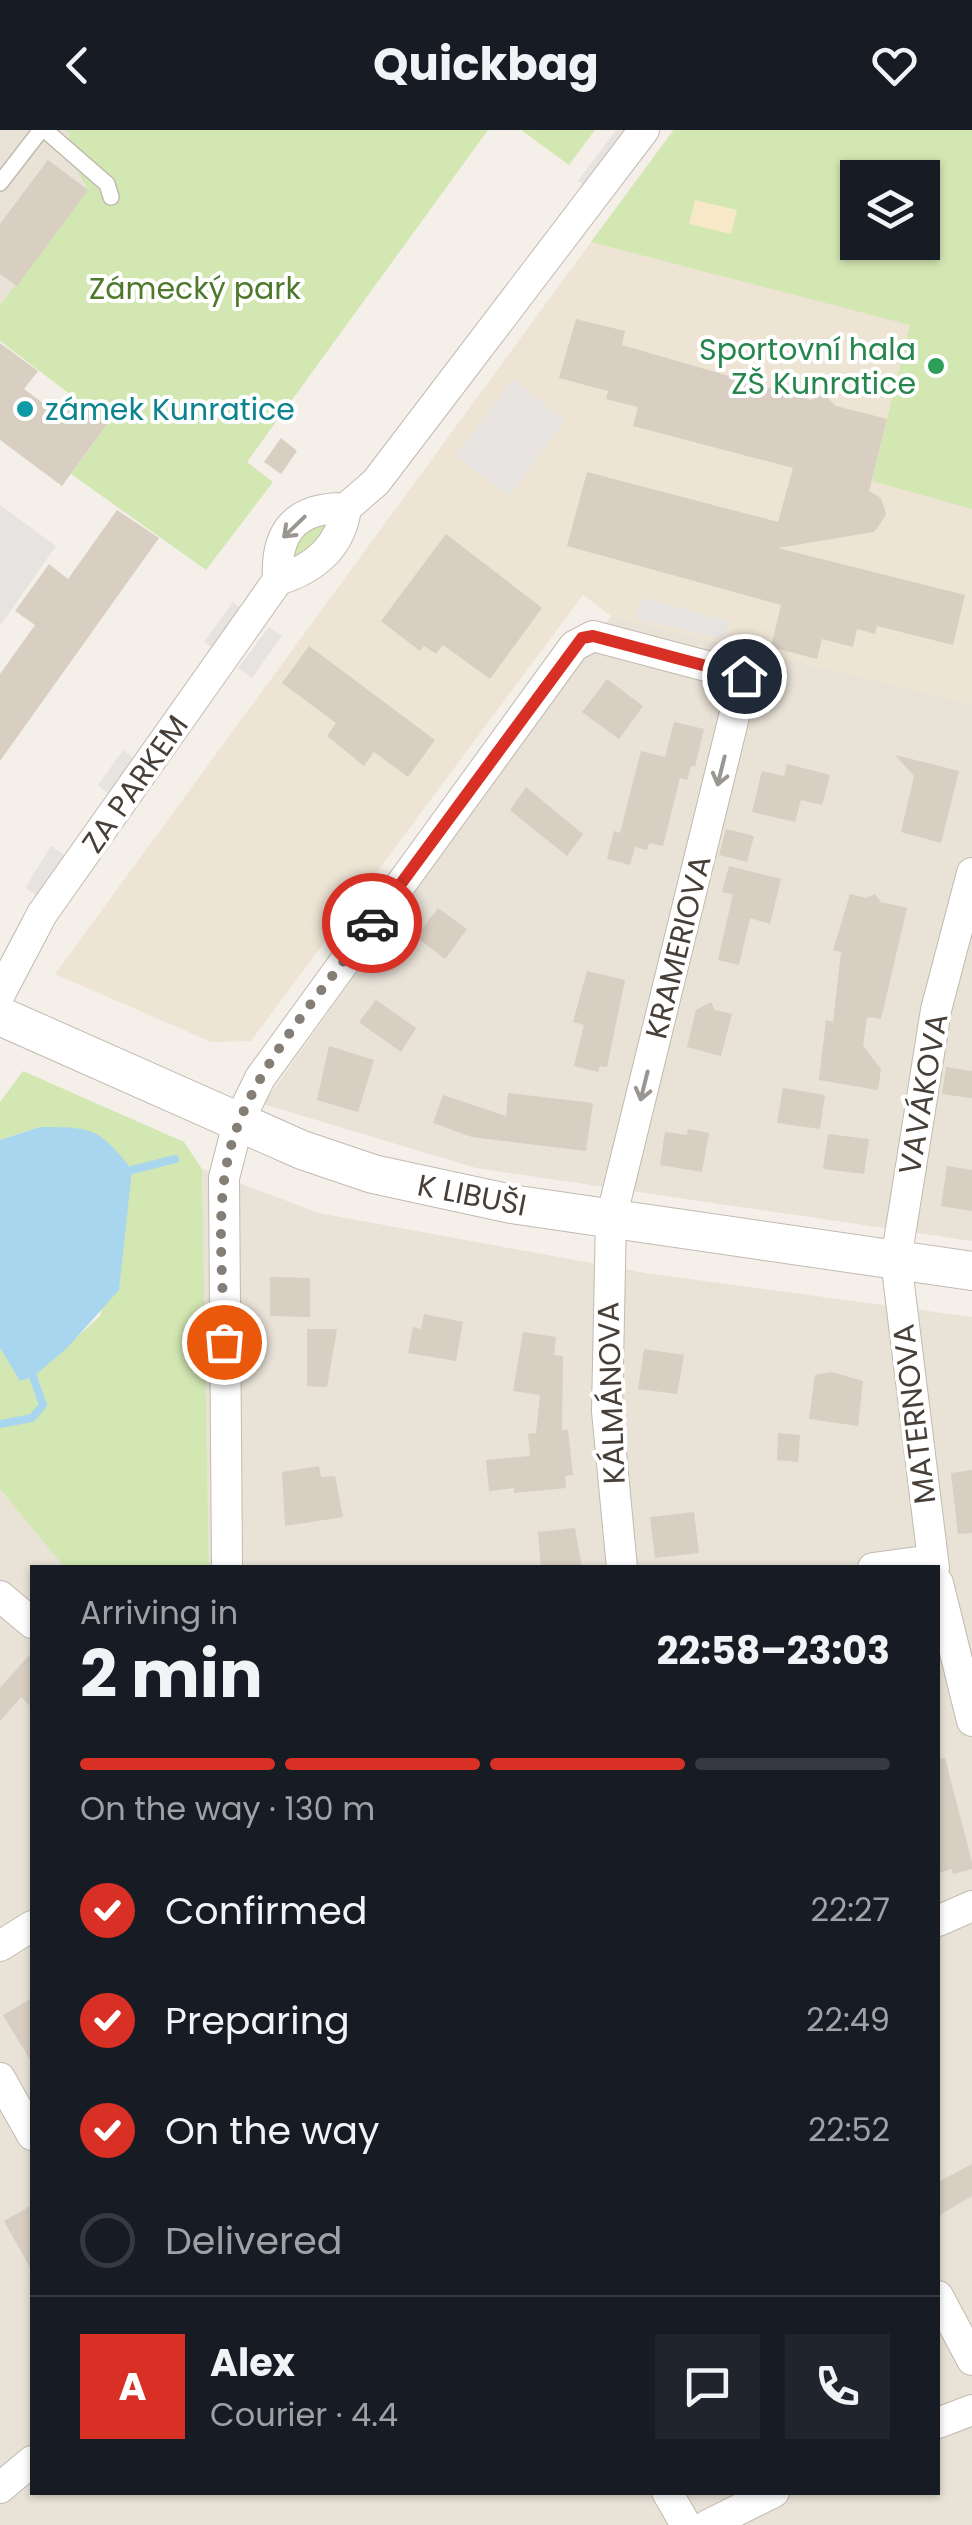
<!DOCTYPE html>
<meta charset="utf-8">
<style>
:root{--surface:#171b24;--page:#20242c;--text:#f1f3f6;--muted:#9ea1a6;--line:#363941;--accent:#d93025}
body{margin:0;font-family:Poppins,sans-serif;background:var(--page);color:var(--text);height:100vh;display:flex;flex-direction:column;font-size:38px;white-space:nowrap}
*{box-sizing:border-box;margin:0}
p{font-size:32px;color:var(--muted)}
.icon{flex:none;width:55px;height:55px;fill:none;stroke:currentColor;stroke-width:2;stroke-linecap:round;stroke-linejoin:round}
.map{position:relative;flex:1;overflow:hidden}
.sheet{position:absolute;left:30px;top:1435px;width:910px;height:930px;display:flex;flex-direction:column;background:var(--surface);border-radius:0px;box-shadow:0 2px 8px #0004}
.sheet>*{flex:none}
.controls{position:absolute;left:840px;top:30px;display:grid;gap:20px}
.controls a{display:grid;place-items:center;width:100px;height:100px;border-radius:0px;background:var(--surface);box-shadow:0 2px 8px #0004;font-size:50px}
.pin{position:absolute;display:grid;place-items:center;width:85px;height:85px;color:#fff;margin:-42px;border:5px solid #fff;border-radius:50%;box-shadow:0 2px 10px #0007}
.courier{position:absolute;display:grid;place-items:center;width:100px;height:100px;margin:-50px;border:8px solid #d93025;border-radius:50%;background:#fff;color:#222;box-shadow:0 2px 12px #0007}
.head em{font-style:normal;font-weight:700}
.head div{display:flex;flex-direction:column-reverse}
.head{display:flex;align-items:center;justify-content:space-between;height:170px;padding:0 50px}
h1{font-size:65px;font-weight:700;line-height:75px}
.bar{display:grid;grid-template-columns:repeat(4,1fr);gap:15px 10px;align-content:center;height:120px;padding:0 50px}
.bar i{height:12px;border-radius:8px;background:var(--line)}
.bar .selected{background:var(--accent)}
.bar p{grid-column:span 4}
.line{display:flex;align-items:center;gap:25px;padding:0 50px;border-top:2px solid var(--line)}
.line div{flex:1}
.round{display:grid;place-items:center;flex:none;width:105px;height:105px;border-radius:0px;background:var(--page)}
ol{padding:0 50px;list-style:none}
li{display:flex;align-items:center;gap:30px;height:110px}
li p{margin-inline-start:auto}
li .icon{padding:10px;border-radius:50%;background:var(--accent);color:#fff;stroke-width:4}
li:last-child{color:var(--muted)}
li i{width:55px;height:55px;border:5px solid var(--line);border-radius:50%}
header{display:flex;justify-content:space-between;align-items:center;height:130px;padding:0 50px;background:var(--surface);font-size:45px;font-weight:700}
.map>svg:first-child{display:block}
.residential{fill:#e8e2d7}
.education{fill:#ede4d4;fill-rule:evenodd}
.green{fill:#d3e7b3;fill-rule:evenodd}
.sand{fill:#f7e9c7}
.parking{fill:#e6e3e1}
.water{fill:#a8d6ef}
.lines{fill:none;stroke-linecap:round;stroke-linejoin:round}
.stream{stroke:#a8d6ef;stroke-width:8}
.building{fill:#d8cec2}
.service-casing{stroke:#c2baaf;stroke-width:18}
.minor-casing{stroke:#c2baaf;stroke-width:32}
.tertiary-casing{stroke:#c2baaf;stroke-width:40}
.service{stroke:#fff;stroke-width:15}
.minor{stroke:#fff;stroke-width:30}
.tertiary{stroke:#fff;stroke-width:38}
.oneway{stroke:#9a9692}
.done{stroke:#847e76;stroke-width:10;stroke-dasharray:0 18}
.route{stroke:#d93025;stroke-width:12}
.leisure-dot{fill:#2e9e5b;stroke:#fff;stroke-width:4}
.culture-dot{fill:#0f9aa8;stroke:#fff;stroke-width:4}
.labels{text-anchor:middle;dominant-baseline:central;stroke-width:8;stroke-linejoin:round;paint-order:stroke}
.park-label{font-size:30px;fill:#4e782c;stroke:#fff}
.leisure-label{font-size:30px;fill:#27864d;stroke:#fff;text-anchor:end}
.culture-label{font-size:30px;fill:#0d838f;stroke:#fff;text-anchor:start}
.street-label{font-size:30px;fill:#484038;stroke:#fff}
</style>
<header><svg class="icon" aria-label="back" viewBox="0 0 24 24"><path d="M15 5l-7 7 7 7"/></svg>Quickbag<svg class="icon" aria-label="heart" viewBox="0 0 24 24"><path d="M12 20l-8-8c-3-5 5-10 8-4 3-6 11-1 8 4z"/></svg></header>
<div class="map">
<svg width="972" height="2395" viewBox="0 0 972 2395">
<rect width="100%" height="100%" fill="#f4f0e9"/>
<path class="residential" d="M0,0H65L70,4L63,16L88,60L0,175Z
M611,486L972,574V1111L476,1038L263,974Z
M202,1039L319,1083L645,1143L972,1187V2395H0V1359L64,1437L32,1438V2362H938V1438L209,1437Z"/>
<path class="education" d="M673,0H972V574L611,486L583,465L251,911L211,912L55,844ZM858,48H922V112H858Z"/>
<path class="green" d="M65,0H488L247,332L273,352L206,440L71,344L108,293L0,211V175L88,60L63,16L70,4Z
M521,0H595L569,35Z
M674,0H972V379L872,351L910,195L591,112ZM858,48H922V112H858Z
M317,390L329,394L327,412L296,427L291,423L293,408Z
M23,941L184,1012L202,1039L209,1437H64L0,1359V1218L21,1251L33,1247L100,1186L132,1040L40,997L0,1010V972Z"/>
<path class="sand" d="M695,70L737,80L731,104L689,94Z"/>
<path class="parking" d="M616,0H626L585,56L578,51Z
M513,250L565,290L509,366L456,326Z
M0,375L56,416L0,496Z
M641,468L729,491L724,509L636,489Z
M233,472L244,481L216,520L204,512Z
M269,497L282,506L252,548L238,538Z
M123,620L137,631L111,666L98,655Z
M51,716L65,725L40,767L25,758Z"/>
<path class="water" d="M40,997C93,997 99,998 132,1040L119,1160L67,1218L33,1247L20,1251L0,1218V1010Z"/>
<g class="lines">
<path class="stream" d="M132,1040L175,1029
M0,1294L32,1288L43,1275L33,1247"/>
</g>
<path class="building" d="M48,30L88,60L17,156L0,144V94Z
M576,189L625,201L622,215L811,270L824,264L836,276L887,289L869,361L881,368L884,377L886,384L880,394L874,402L778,418L965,465L953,515L877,496L875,504L857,499L853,517L822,509L817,529L771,517L781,475L567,416L587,342L778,392L793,338L633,296L638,277L606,269L608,261L559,248Z
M0,213L38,241L24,259L63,288L76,270L108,293L62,356L0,310Z
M281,308L297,321L281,344L264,332Z
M117,380L159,408L0,631V544L35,495L15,481L49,434L68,449Z
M446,404L542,478L490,549L443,515L436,524L424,516L420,521L381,491Z
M309,516L435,610L408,647L374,622L364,636L327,606L336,593L282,553Z
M607,549L643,576L619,609L582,582Z
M674,592L704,599L695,637L691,636L687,650L680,648L663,716L649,713L647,720L635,717L630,735L607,729L614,701L620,703L641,621L665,627Z
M895,625L959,641L941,713L901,702L914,646Z
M787,634L830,645L822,675L801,670L795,692L752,682L762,641L784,646Z
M526,657L583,704L567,726L510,680Z
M726,699L754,706L747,732L719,725Z
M729,736L781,749L770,794L750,788L739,835L718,830L733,764L722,762Z
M850,764L866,768L875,764L881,772L907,778L881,889L867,887L863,916L881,939L878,960L819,950L826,890L833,892L841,822L833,820Z
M438,778L467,799L445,829L416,807Z
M587,841L625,850L607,937L600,936L598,942L574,936L584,895L573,892Z
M376,870L416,898L401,922L359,892Z
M711,872L715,880L732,884L721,926L687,917L696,880Z
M329,916L374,930L358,982L317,970Z
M946,937L972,941V968L942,964Z
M783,958L825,965L820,999L777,993Z
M508,963L593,973L586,1021L472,1007L433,993L443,965L506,986Z
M688,999L709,1003L702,1042L660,1035L665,1002L687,1005Z
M828,1004L869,1009L864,1044L823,1039Z
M947,1036L972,1040V1081L941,1076Z
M270,1147L310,1148V1187L270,1186Z
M424,1184L463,1192L456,1231L408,1223L413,1197L421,1199Z
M307,1199H337L327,1257L307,1256Z
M523,1202L556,1207L554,1225L563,1226L562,1300H568L573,1345L565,1346L566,1358L514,1363V1358L489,1361L486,1330L530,1326L528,1304L536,1303L540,1265L513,1261Z
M644,1219L684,1225L677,1264L638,1259Z
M832,1242L863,1251L858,1296L809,1289L815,1245Z
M778,1303L800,1305L798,1332L777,1330Z
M319,1336L321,1347L335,1346L343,1387L285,1396L282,1342Z
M972,1340V1403L958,1404L951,1343Z
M694,1382L699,1423L655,1428L650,1387Z
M575,1398L582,1438H541L538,1402Z
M32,1522V1578L21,1567L0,1591V1558Z
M945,1628L972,1732V1739L953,1744L952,1739L938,1743V1629Z
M32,1868V1933L3,1885Z
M972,2034V2066L938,2086V2052Z
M32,2075V2141L4,2091Z"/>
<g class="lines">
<g class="service-casing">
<path id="service" d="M45,0L107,54L111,67
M0,53L41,0"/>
</g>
<g class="minor-casing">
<path id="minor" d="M278,450C275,401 296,377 346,378L376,352L644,0
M0,864L42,784L278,450C314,439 341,417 346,378
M227,1438L224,1048L238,993L260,948L574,516L593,506L744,546L611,1089L607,1281L622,1438
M873,1438L932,1430
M934,1438L896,1130L936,880L972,743
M938,1453L972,1591
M0,1466L32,1493
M938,1791L972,1776
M0,1816L32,1796
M0,1948L32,2005
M938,2166L972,2230
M938,2293L972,2280
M0,2358L32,2331
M667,2362L686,2395
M708,2395L774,2362"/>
</g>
<g class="tertiary-casing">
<path id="tertiary" d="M0,886L302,1020L373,1044L511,1074L972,1141"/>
</g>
<use href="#service" class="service"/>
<use href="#minor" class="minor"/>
<use href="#tertiary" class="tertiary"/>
</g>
<defs><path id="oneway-shaft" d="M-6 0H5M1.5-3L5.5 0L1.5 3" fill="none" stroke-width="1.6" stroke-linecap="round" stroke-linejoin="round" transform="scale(2.5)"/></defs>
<g class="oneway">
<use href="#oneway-shaft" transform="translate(294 397) rotate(136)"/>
<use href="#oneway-shaft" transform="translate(721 641) rotate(104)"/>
<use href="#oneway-shaft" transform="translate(644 956) rotate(104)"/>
</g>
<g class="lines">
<path class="done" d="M224,1212C224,1153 215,1086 228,1028C246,944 323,862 372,793"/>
<path class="route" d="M372,793L582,508L593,506L744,546"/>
</g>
<circle class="leisure-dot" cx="936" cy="236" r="10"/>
<circle class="culture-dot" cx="25" cy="279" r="10"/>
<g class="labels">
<g class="park-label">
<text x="195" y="158">Zámecký park</text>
</g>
<g class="leisure-label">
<text x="916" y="219">Sportovní hala<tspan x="916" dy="34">ZŠ Kunratice</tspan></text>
</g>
<g class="culture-label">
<text x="45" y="279">zámek Kunratice</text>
</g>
<g class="street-label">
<text transform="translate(135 654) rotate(-55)">ZA PARKEM</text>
<text transform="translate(678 817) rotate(-76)">KRAMERIOVA</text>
<text transform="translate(923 964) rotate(-80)">VAVÁKOVA</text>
<text transform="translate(472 1065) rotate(11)">K LIBUŠI</text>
<text transform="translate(611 1263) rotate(-92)">KÁLMÁNOVA</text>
<text transform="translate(914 1284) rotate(-97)">MATERNOVA</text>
</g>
</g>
</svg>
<div class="controls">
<a><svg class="icon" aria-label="layers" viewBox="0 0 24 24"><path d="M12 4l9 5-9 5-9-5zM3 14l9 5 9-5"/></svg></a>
</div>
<div class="pin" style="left:224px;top:1212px;background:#ea580c"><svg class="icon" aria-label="bag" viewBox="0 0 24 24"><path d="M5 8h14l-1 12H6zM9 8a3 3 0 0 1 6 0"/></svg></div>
<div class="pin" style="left:744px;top:546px;background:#1f2937"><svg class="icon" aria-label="home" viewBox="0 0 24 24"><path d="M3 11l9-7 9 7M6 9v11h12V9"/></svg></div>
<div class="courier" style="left:372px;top:793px"><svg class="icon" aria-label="car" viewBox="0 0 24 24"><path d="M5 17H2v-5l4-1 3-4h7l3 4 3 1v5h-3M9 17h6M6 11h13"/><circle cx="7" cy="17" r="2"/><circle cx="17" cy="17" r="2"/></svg></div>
<section class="sheet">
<div class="head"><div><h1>2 min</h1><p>Arriving in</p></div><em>22:58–23:03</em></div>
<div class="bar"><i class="selected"></i><i class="selected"></i><i class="selected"></i><i></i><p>On the way · 130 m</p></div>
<ol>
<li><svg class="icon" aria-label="check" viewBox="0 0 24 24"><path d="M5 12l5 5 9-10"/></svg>Confirmed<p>22:27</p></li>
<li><svg class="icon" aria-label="check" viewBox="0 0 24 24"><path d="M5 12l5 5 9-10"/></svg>Preparing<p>22:49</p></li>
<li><svg class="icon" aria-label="check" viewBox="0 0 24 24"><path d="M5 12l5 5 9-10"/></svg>On the way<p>22:52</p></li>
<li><i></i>Delivered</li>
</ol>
<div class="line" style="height:180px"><b class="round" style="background:var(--accent);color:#fff">A</b><div><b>Alex</b><p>Courier · 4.4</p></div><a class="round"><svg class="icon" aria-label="chat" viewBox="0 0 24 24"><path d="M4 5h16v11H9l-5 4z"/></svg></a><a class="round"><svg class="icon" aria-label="phone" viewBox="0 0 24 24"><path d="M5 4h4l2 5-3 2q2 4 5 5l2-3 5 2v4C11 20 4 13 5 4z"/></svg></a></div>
</section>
</div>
